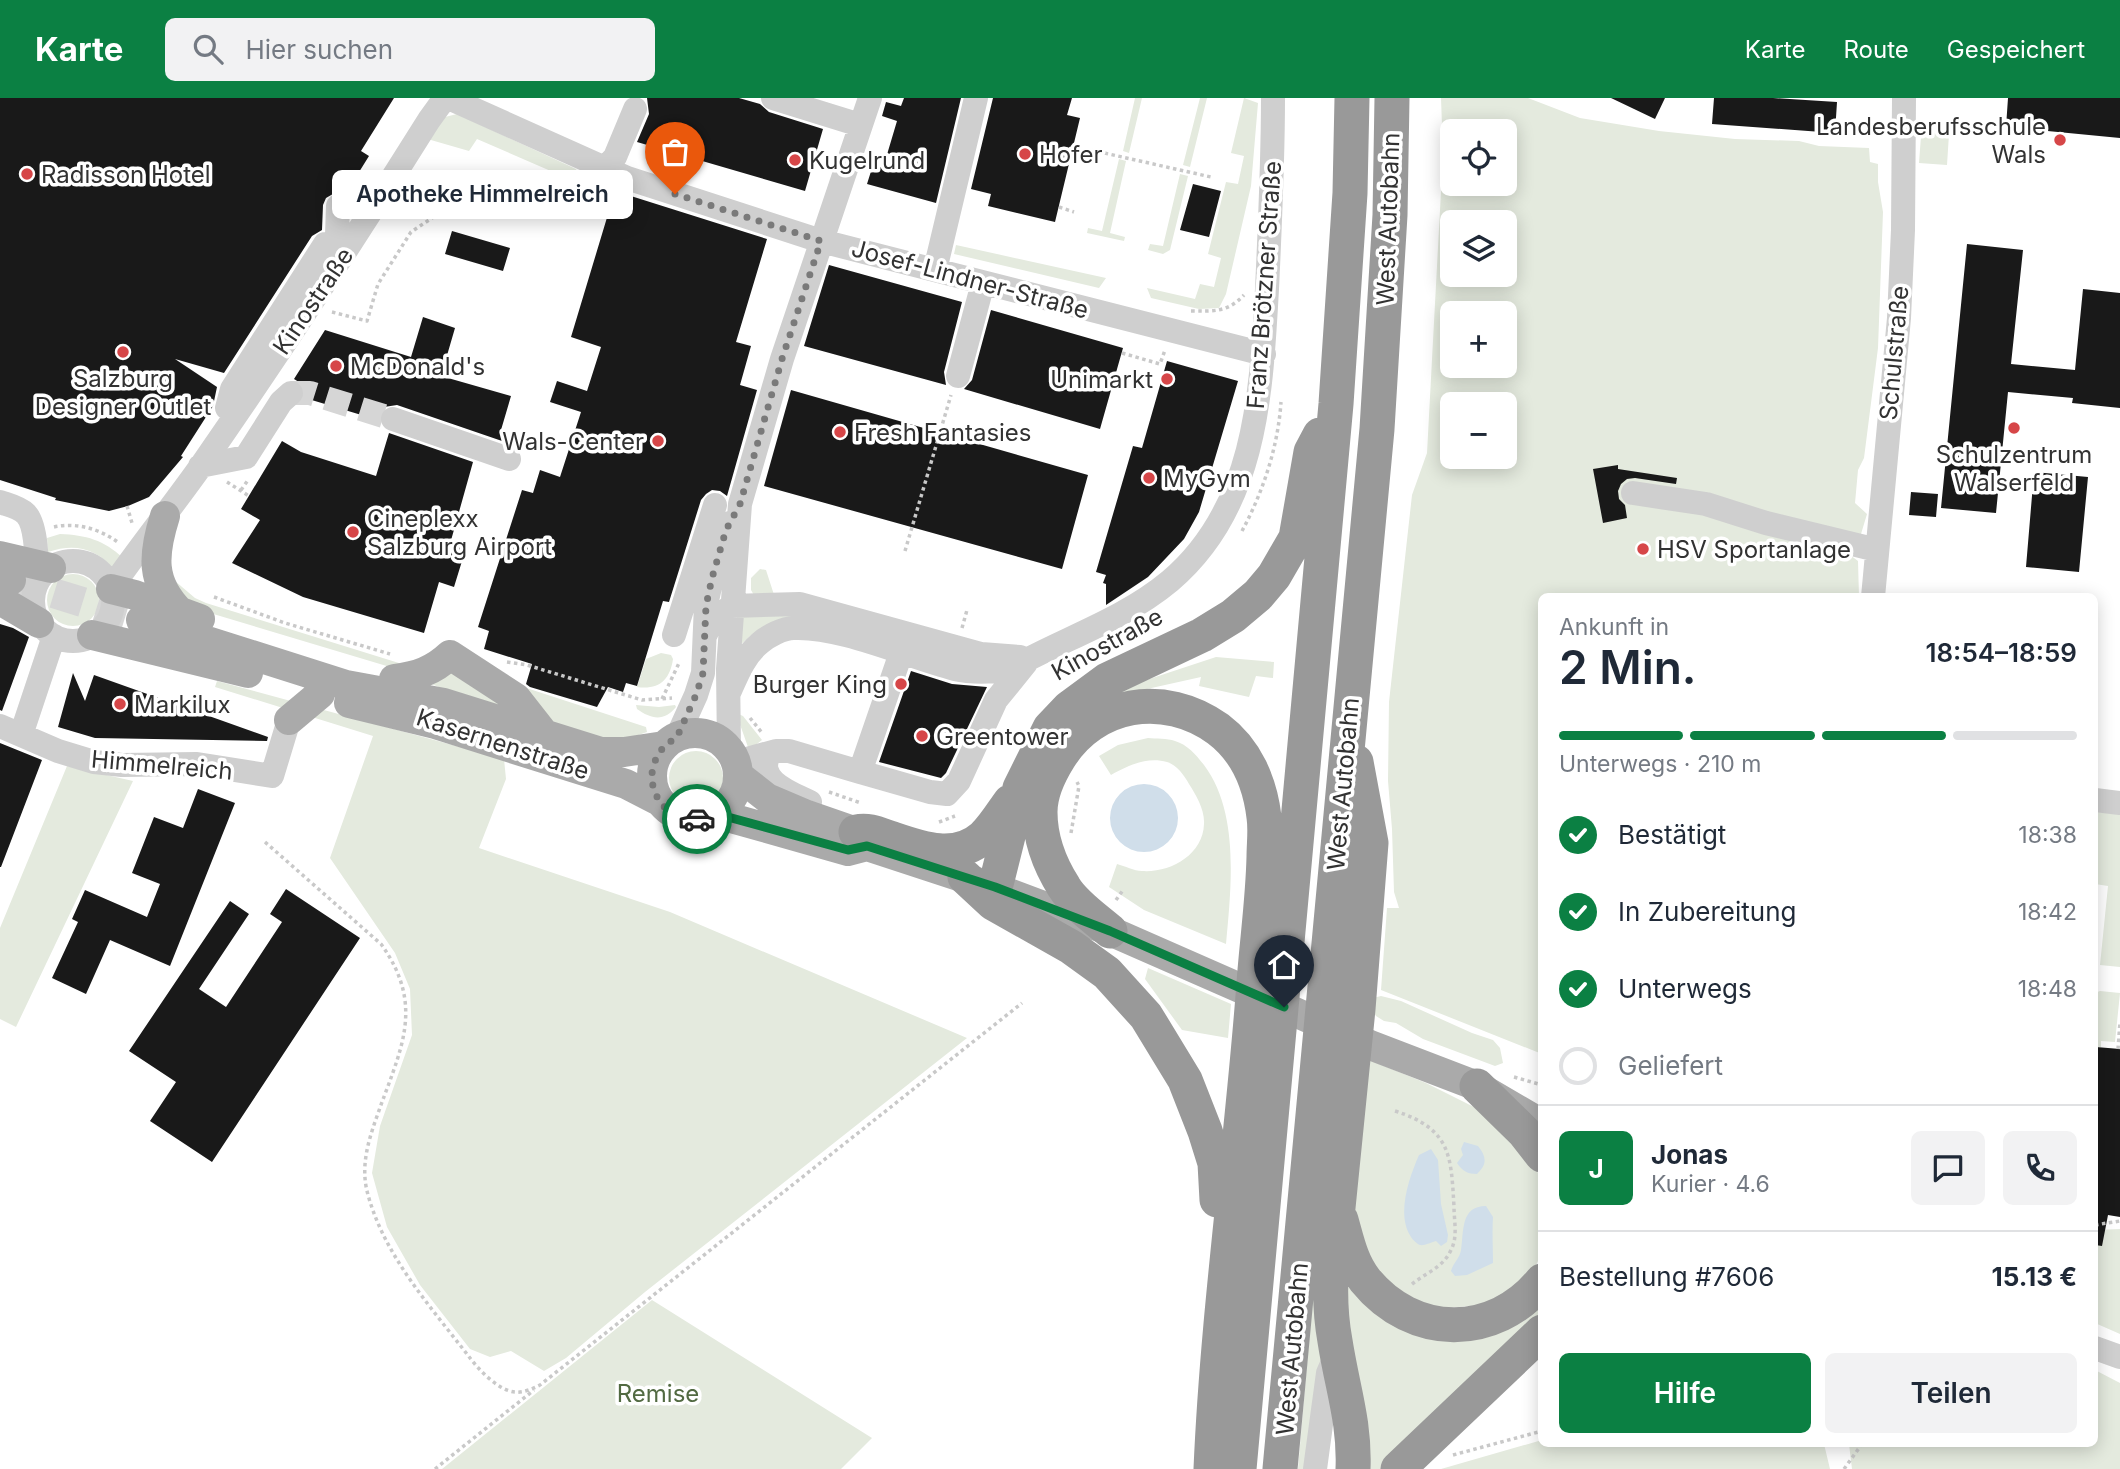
<!DOCTYPE html>
<html lang="de">
<meta charset="utf-8">
<style>
:root{--surface:#fff;--page:#f2f2f3;--text:#1f2937;--muted:#747a83;--line:#e0e1e3;--accent:#0b8043}
body{margin:0;font-family:Inter,sans-serif;background:var(--page);color:var(--text);height:100vh;display:flex;flex-direction:column;font-size:26px;white-space:nowrap}
*{box-sizing:border-box;margin:0}
p{font-size:23px;color:var(--muted)}
.icon{flex:none;width:38px;height:38px;fill:none;stroke:currentColor;stroke-width:2;stroke-linecap:round;stroke-linejoin:round}
.map{position:relative;flex:1;overflow:hidden}
.side{position:absolute;left:1538px;top:495px;width:560px;height:854px;display:flex;flex-direction:column;background:var(--surface);border-radius:10px;box-shadow:0 4px 18px #0003}
.side>*{flex:none}
.tools{position:absolute;left:1440px;top:21px;display:grid;gap:14px}
.tools a{display:grid;place-items:center;width:77px;height:77px;border-radius:10px;background:var(--surface);box-shadow:0 4px 18px #0003;font-size:35px}
.pin{position:absolute;display:grid;place-items:center;width:60px;height:60px;color:#fff;margin:-72px -30px;border-radius:50% 50% 50% 0;rotate:-45deg;box-shadow:0 0 7px #0007}
.pin .icon{rotate:45deg}
.courier{position:absolute;display:grid;place-items:center;width:70px;height:70px;margin:-35px;border:5px solid #0b8043;border-radius:50%;background:#fff;color:#222;box-shadow:0 2px 9px #0007}
.bubble{position:absolute;height:49px;border-radius:10px;background:var(--surface);box-shadow:0 4px 18px #0003;font-size:23px;font-weight:600;line-height:49px;text-align:center}
.headline em{font-style:normal;font-weight:600}
.headline div{display:flex;flex-direction:column-reverse}
.headline{display:flex;align-items:center;justify-content:space-between;height:119px;padding:0 21px}
h1{font-size:46px;font-weight:600;line-height:52px}
.bar{display:grid;grid-template-columns:repeat(4,1fr);gap:10px 7px;align-content:center;height:84px;padding:0 21px}
.bar i{height:9px;border-radius:5px;background:var(--line)}
.bar .current{background:var(--accent)}
.bar p{grid-column:span 4}
.line{display:flex;align-items:center;gap:18px;padding:0 21px;border-top:2px solid var(--line)}
.line div{flex:1}
.round{display:grid;place-items:center;flex:none;width:74px;height:74px;border-radius:10px;background:var(--page)}
ol{padding:0 21px;list-style:none}
li{display:flex;align-items:center;gap:21px;height:77px}
li p{margin-inline-start:auto}
li .icon{padding:7px;border-radius:50%;background:var(--accent);color:#fff;stroke-width:4}
li:last-child{color:var(--muted)}
li i{width:38px;height:38px;border:4px solid var(--line);border-radius:50%}
.cta{display:flex;gap:14px;margin-top:auto;padding:14px 21px}
.cta a{flex:1;height:80px;border-radius:10px;background:var(--accent);color:#fff;font-size:28px;font-weight:600;line-height:80px;text-align:center}
.cta a+a{background:var(--page);color:var(--text)}
header{display:flex;align-items:center;gap:42px;box-sizing:border-box;height:98px;padding:0 35px;background:var(--accent);color:#fff}
header strong{font-size:33px}
nav{display:flex;gap:38px;margin-inline-start:auto;font-size:24px}
.search{width:490px;height:63px;background:var(--page);display:flex;align-items:center;gap:18px;box-sizing:border-box;padding:0 24px;border-radius:10px;color:var(--muted);font-size:26px}
.map>svg:first-child{display:block}
.green{fill:#e4eade;fill-rule:evenodd}
.water{fill:#d0deea}
.building{fill:#191919}
.lines{fill:none;stroke-linecap:round;stroke-linejoin:round}
.minor-tunnel{stroke:#d6d6d6;stroke-width:24;stroke-dasharray:24 12;stroke-linecap:butt}
.major-tunnel{stroke:#d6d6d6;stroke-width:30;stroke-dasharray:30 15;stroke-linecap:butt}
.path{stroke:#c9c9c9;stroke-width:3.5;stroke-dasharray:3.5 3.5;stroke-linecap:butt}
.minor{stroke:#cfcfcf;stroke-width:24}
.major{stroke:#aaa;stroke-width:30}
.highway{stroke:#999;stroke-width:35}
.done{stroke:#7a7a7a;stroke-width:7;stroke-dasharray:0 12.6}
.route{stroke:#0b8043;stroke-width:9}
.poi-dot{fill:#d64648;stroke:#fff;stroke-width:2.5}
.labels{text-anchor:middle;dominant-baseline:central;stroke-width:7;stroke-linejoin:round;paint-order:stroke}
.poi-label{font-size:24px;fill:#323232;stroke:#fff;text-anchor:start}
.street-label{font-size:24px;fill:#323232;stroke:#fff}
.park-label{font-size:24px;fill:#526a42;stroke:#fff}
</style>
<header>
<strong>Karte</strong>
<div class="search"><svg class="icon" aria-label="search" viewBox="0 0 24 24"><circle cx="10" cy="10" r="6"/><path d="M15 15l6 6"/></svg>Hier suchen</div>
<nav><a>Karte</a><a>Route</a><a>Gespeichert</a></nav>
</header>
<div class="map">
<svg width="2120" height="1371" viewBox="0 0 2120 1371">
<rect width="100%" height="100%" fill="#fff"/>
<path class="green" d="M1135,0H1142L1129,55L1123,53Z
M1200,0H1207L1190,69L1183,67Z
M1244,0L1258,5L1251,88L1226,196L1219,210L1199,211L1151,200L1147,190L1195,201L1200,186L1214,189L1221,160L1208,156L1226,84L1238,86L1244,58L1231,55Z
M1441,0H1528L1580,20L1659,33L1735,41L1799,43L1819,48L1869,50L1870,64L1878,66V84L1883,114L1878,250L1864,360L1858,372L1855,405L1867,416L1861,436L1852,440L1850,457L1858,463L1859,499H1542V956L1381,892L1387,810H1399L1394,794L1392,731L1388,683L1389,604L1412,397L1427,355L1443,56ZM1452,33H1505V86H1452ZM1452,124H1505V177H1452ZM1452,215H1505V268H1452ZM1452,306H1505V359H1452Z
M457,16L576,71L583,87L477,41L469,53L424,40L441,20Z
M1935,35L1949,36L1947,67L1919,65L1921,38L1928,39Z
M1119,61L1126,63L1110,135L1125,139L1124,143L1087,135L1088,130L1102,133Z
M1180,76L1188,78L1170,152L1163,156L1148,152L1150,146L1163,148Z
M956,147L1106,180L1099,190L954,156Z
M60,436C86,437 104,442 123,460L115,473C97,450 75,445 48,454L47,440Z
M760,471L766,472L776,503L755,499L751,492V480Z
M47 502a26 26 0 1 1 52 0a26 26 0 1 1-52 0Z
M175,483L195,500L206,505L415,570L400,572L200,512L181,499Z
M737,515L810,516L750,538L736,551Z
M661,555L671,557L673,561C670,582 659,592 637,589L646,561Z
M1216,559L1274,564L1273,580L1256,578L1249,599L1199,588L1201,579L1111,599L1110,594Z
M449,573L522,620L423,583Z
M502,582L646,629L647,634L630,640H605L559,629Z
M217,583L504,661L506,681L479,750L670,814L967,940L645,1194L566,1260L544,1273L511,1253L490,1259L470,1251L420,1187L387,1129L372,1075L380,1028L412,937L410,891L395,855L330,760L373,638L215,589Z
M636,607L659,609L675,607L676,609C664,624 651,621 637,611Z
M736,615L743,618L762,642L749,652Z
M1148,640C1156,641 1167,640 1175,643C1188,647 1196,657 1204,667C1240,715 1231,790 1226,846L1144,812L1109,789L1117,766C1125,768 1134,773 1142,773C1170,775 1203,757 1204,726C1205,712 1196,697 1189,686C1184,677 1177,667 1167,664C1147,658 1127,668 1111,677L1099,658L1118,647Z
M669 680a27 27 0 1 1 54 0a27 27 0 1 1-54 0Z
M67,668L133,683L16,929L0,921V830Z
M2095,714L2120,716V869L2100,867L2108,788L2095,786Z
M1148,870L1231,906L1228,940L1182,932L1145,881Z
M2100,893L2120,895L2115,944L2101,943V949H2096L2095,958V895Z
M1381,898L1401,903L1472,935L1493,942L1500,950L1503,965L1495,968L1423,941L1396,925L1384,923L1376,918L1372,912L1373,900Z
M1367,961L1426,985L1474,1009L1529,1057L1542,1083V1155L1534,1171L1499,1204L1438,1214L1374,1177L1351,1108Z
M2120,1131V1236L2095,1225V1132Z
M1342,1164L1388,1215L1542,1202V1220L1383,1371H1364Z
M1315,1173L1323,1252L1308,1371H1298Z
M652,1202L872,1340L841,1371H442Z
M2095,1272L2120,1285V1371H1852L1849,1346H2095Z
M1542,1342V1346H1824L1830,1371H1441Z"/>
<path class="water" d="M1110 720a34 34 0 1 1 68 0a34 34 0 1 1-68 0Z
M1464,1044L1478,1048C1486,1058 1488,1066 1477,1076C1468,1076 1462,1073 1457,1065L1463,1057L1461,1051Z
M1431,1051L1438,1062L1441,1106L1448,1137L1447,1144L1441,1148L1436,1143C1432,1144 1424,1148 1420,1147C1417,1146 1413,1142 1411,1139C1396,1117 1409,1080 1419,1057Z
M1486,1108L1493,1119C1492,1135 1493,1149 1493,1165L1467,1177L1455,1178L1451,1173C1453,1165 1460,1160 1461,1152C1464,1134 1460,1108 1486,1108Z"/>
<path class="building" d="M0,0H394L361,53L369,58L346,95L338,93L326,100L323,107L322,132L312,138L224,275L175,261L217,289L213,308L181,358L183,359L149,399L128,408L109,413L55,402L56,400L0,382Z
M647,0H739L760,6L769,14L823,31L805,93L637,44L649,16Z
M904,0H961L936,105L867,86L873,67L883,70L897,23L882,18L886,4L901,8Z
M993,0H1072L1067,17L1080,20L1055,124L988,108L991,96L971,91Z
M1611,0H1665L1655,21Z
M1714,0H1773L1837,4L1835,35L1712,26Z
M2008,0H2120V40L2006,29Z
M419,73L432,81L413,111L400,102Z
M1193,86L1221,93L1209,139L1180,132Z
M615,93L767,141L736,244L751,248L740,287L757,292L727,398L720,393L712,392L706,396L701,402L669,504L663,503L637,588L626,585L623,594L608,589L597,609L530,589L526,586L532,566L484,551L489,533L478,529L522,392L533,395L540,372L560,379L581,314L550,304L557,283L587,293L601,249L571,239Z
M452,133L510,150L503,173L445,156Z
M1967,146L2023,152L2011,266L2075,272L2083,191L2120,195V310L2072,305L2073,300L2008,294L1996,415L1941,410Z
M829,167L962,204L944,274L946,287L804,248Z
M991,212L1123,250L1100,331L964,291L972,282Z
M423,219L455,230L441,278L511,298L501,332L504,333L502,343L397,307L384,309L379,316L378,322L305,300L306,293L302,286L294,281L325,232L411,259Z
M1167,263L1238,283L1199,414L1184,441L1148,479L1106,507V486L1103,485L1106,477L1096,474L1133,348L1142,350Z
M791,292L1088,377L1062,471L764,388Z
M389,335L473,364L450,446L466,450L454,489L439,484L424,535L303,499L232,465L260,422L241,411L282,343L301,354L376,378Z
M1618,367V371L1677,380L1676,386L1635,380L1627,381L1621,386L1618,393L1619,401L1625,407L1627,420L1603,425L1593,371Z
M2034,374L2088,379L2079,474L2026,469Z
M1911,394L1938,396L1936,419L1909,417Z
M0,526L13,530L29,539L2,613L0,612Z
M911,573L952,586L987,589L946,675L941,680L879,664Z
M73,575L85,603L94,577L268,639L267,643L95,640L58,629Z
M0,645L42,662L1,769H0Z
M198,691L235,705L170,868L110,842L86,896L52,880L78,824L72,821L85,792L147,819L160,786L132,775L154,719L183,730Z
M286,791L360,840L212,1064L150,1023L176,984L129,953L230,803L249,816L199,891L226,909L282,824L270,816Z
M2096,949L2120,951V1119L2108,1117L2102,1148L2095,1147Z"/>
<g class="lines">
<path class="minor-tunnel" d="M291,295H310L393,321"/>
<path class="major-tunnel" d="M11,482L141,522"/>
<path class="path" d="M1091,52L1211,79
M1059,109L1074,114
M1191,213C1213,213 1227,215 1244,197
M332,214L367,223L378,186L411,134L438,116
M1122,255L1160,266L1165,252
M227,384L249,398
M241,392L248,382
M127,408L132,425
M54,429C77,424 100,431 119,445
M1242,433C1263,394 1278,349 1281,304
M905,453L951,297
M214,499L285,525L390,556
M962,530L967,512
M507,564L527,567L642,602L672,600
M662,601L680,563
M750,620L763,636
M829,694L861,705
M939,724L955,718
M1071,735L1079,688L1077,684
M265,744L381,846C427,910 399,954 376,1021C368,1044 361,1068 367,1093C383,1157 431,1209 470,1260C479,1272 499,1293 515,1294C523,1295 532,1291 540,1287L1022,905
M1116,802L1123,792
M2118,951L2120,924
M1514,979L1542,987
M1395,1013C1451,1031 1451,1057 1454,1109C1454,1123 1458,1139 1451,1152C1443,1170 1425,1175 1411,1187
M2095,1127L2120,1123
M1453,1357L1542,1333
M435,1371L534,1292
M1844,1371L1862,1346"/>
<path class="minor" d="M773,0L860,27
M604,71L615,59L635,11
M322,164L337,137L338,108
M935,172L976,0
M958,278L983,185
M227,310L232,291L325,146
M393,321L509,361
M200,368L246,359L281,304L291,295
M1633,395L1706,406L1766,425L1877,452
M0,404C8,407 19,409 26,416C37,428 37,466 37,483
M33 503a40 40 0 1 1 80 0a40 40 0 1 1-80 0Z
M110,488L119,479C146,441 174,406 201,368C280,254 356,139 429,22L442,4L451,1L627,80L821,143L1264,256
M1873,499L1899,220L1903,132L1904,0
M706,536L713,521L732,508L800,506L981,556L1020,559
M674,537L715,407
M729,595C737,577 744,558 760,545C768,538 783,530 794,530C841,528 908,559 955,571C972,575 991,574 1008,572C1062,541 1122,523 1170,483C1257,409 1261,295 1267,191C1270,127 1273,64 1273,0
M0,628L58,653L94,664L122,667L197,666L272,678L289,622
M21,637L54,538
M677,639L696,597L703,575L706,507L712,480L730,425
M729,650L728,571L740,406L782,261L870,0
M770,655C754,682 791,695 810,704
M736,664L776,653H789L860,674L901,555L905,549L911,547
M860,674L930,694L947,696L959,683L996,602L1026,565
M2095,702L2120,705
M2095,1250L2120,1259
M1315,1371L1328,1275L1335,1259"/>
<path class="major" d="M165,418C153,456 150,484 180,514
M0,458L51,470
M0,479L11,482
M111,491L135,497L200,521
M0,502L39,525
M141,522L346,587L444,605L601,654H624L664,648
M92,537L248,575
M394,581C417,578 433,573 450,557L516,600L545,637
M349,605L435,626
M417,618L435,626L626,686L659,703
M289,622L320,596
M652 678a43 43 0 1 1 86 0a43 43 0 1 1-86 0Z
M739,678L767,700L807,717L856,734L867,748
M717,716L848,753L867,748L995,790L1110,833L1370,947L1477,988L1542,1026"/>
<path class="highway" d="M856,734C870,731 880,737 893,741C922,751 956,763 983,739C993,730 1002,715 1010,704
M965,779L993,805L1071,849L1107,875L1146,918L1185,982L1205,1033L1215,1065L1217,1102
M995,790L1020,690L1050,630L1069,610L1107,582L1202,537L1233,518L1258,497L1274,478L1296,440L1311,354L1320,337
M1110,833C1095,820 1074,806 1064,789C1050,767 1040,740 1040,714C1040,695 1049,676 1059,660C1094,604 1164,592 1218,631C1246,652 1260,685 1264,719C1266,732 1264,746 1264,759C1263,802 1257,843 1254,885C1242,1048 1218,1208 1211,1371
M1477,988L1524,1034L1542,1057
M1341,1122C1347,1143 1351,1164 1365,1182C1413,1241 1494,1242 1542,1183
M1239,1371L1336,306L1350,95L1352,0
M1280,1371L1377,331L1390,117L1392,0
M1353,1371C1355,1324 1342,1289 1335,1243C1331,1221 1330,1201 1331,1179L1358,911L1371,745L1356,664
M1398,1371L1542,1234"/>
</g>
<g class="lines">
<path class="done" d="M675,96L821,143L782,261L740,406L726,432L712,480L706,508L703,575L696,597L677,639L664,648L656,660L652,675L653,690L659,703L668,713L680,719L697,721"/>
<path class="route" d="M697,721L717,716L848,752L867,748L995,789L1110,833L1284,909"/>
</g>
<g class="poi-dot">
<circle cx="2060" cy="42" r="7"/>
<circle cx="1025" cy="56" r="7"/>
<circle cx="795" cy="62" r="7"/>
<circle cx="27" cy="76" r="7"/>
<circle cx="123" cy="254" r="7"/>
<circle cx="336" cy="268" r="7"/>
<circle cx="1167" cy="281" r="7"/>
<circle cx="2014" cy="330" r="7"/>
<circle cx="840" cy="334" r="7"/>
<circle cx="658" cy="343" r="7"/>
<circle cx="1149" cy="380" r="7"/>
<circle cx="353" cy="434" r="7"/>
<circle cx="1643" cy="451" r="7"/>
<circle cx="901" cy="586" r="7"/>
<circle cx="120" cy="606" r="7"/>
<circle cx="922" cy="638" r="7"/>
</g>
<g class="labels">
<g class="poi-label">
<text x="2046" y="28" text-anchor="end">Landesberufsschule<tspan x="2046" dy="28">Wals</tspan></text>
<text x="1039" y="56">Hofer</text>
<text x="809" y="62">Kugelrund</text>
<text x="41" y="76">Radisson Hotel</text>
<text x="350" y="268">McDonald's</text>
<text x="123" y="280" text-anchor="middle">Salzburg<tspan x="123" dy="28">Designer Outlet</tspan></text>
<text x="1153" y="281" text-anchor="end">Unimarkt</text>
<text x="854" y="334">Fresh Fantasies</text>
<text x="644" y="343" text-anchor="end">Wals-Center</text>
<text x="2014" y="356" text-anchor="middle">Schulzentrum<tspan x="2014" dy="28">Walserfeld</tspan></text>
<text x="1163" y="380">MyGym</text>
<text x="367" y="420">Cineplexx<tspan x="367" dy="28">Salzburg Airport</tspan></text>
<text x="1657" y="451">HSV Sportanlage</text>
<text x="887" y="586" text-anchor="end">Burger King</text>
<text x="134" y="606">Markilux</text>
<text x="936" y="638">Greentower</text>
</g>
<g class="street-label">
<text transform="translate(1388 121) rotate(-88)">West Autobahn</text>
<text transform="translate(970 181) rotate(15)">Josef-Lindner-Straße</text>
<text transform="translate(1264 187) rotate(-86)">Franz Brötzner Straße</text>
<text transform="translate(313 203) rotate(-56)">Kinostraße</text>
<text transform="translate(1894 255) rotate(-85)">Schulstraße</text>
<text transform="translate(1107 546) rotate(-29)">Kinostraße</text>
<text transform="translate(503 646) rotate(18)">Kasernenstraße</text>
<text transform="translate(162 667) rotate(5)">Himmelreich</text>
<text transform="translate(1343 686) rotate(-85)">West Autobahn</text>
<text transform="translate(1292 1251) rotate(-85)">West Autobahn</text>
</g>
<g class="park-label">
<text x="658" y="1295">Remise</text>
</g>
</g>
</svg>
<div class="tools">
<a><svg class="icon" aria-label="locate" viewBox="0 0 24 24"><circle cx="12" cy="12" r="6"/><path d="M12 2v4M12 18v4M2 12h4M18 12h4"/></svg></a>
<a><svg class="icon" aria-label="layers" viewBox="0 0 24 24"><path d="M12 4l9 5-9 5-9-5zM3 14l9 5 9-5"/></svg></a>
<a>+</a>
<a>−</a>
</div>
<div class="pin" style="left:675px;top:96px;background:#ea580c"><svg class="icon" aria-label="bag" viewBox="0 0 24 24"><path d="M5 8h14l-1 12H6zM9 8a3 3 0 0 1 6 0"/></svg></div>
<div class="pin" style="left:1284px;top:909px;background:#1f2937"><svg class="icon" aria-label="home" viewBox="0 0 24 24"><path d="M3 11l9-7 9 7M6 9v11h12V9"/></svg></div>
<div class="courier" style="left:697px;top:721px"><svg class="icon" aria-label="car" viewBox="0 0 24 24"><path d="M5 17H2v-5l4-1 3-4h7l3 4 3 1v5h-3M9 17h6M6 11h13"/><circle cx="7" cy="17" r="2"/><circle cx="17" cy="17" r="2"/></svg></div>
<div class="bubble" style="left:332px;top:72px;width:301px">Apotheke Himmelreich</div>
<section class="side">
<div class="headline"><div><h1>2 Min.</h1><p>Ankunft in</p></div><em>18:54–18:59</em></div>
<div class="bar"><i class="current"></i><i class="current"></i><i class="current"></i><i></i><p>Unterwegs · 210 m</p></div>
<ol>
<li><svg class="icon" aria-label="check" viewBox="0 0 24 24"><path d="M5 12l5 5 9-10"/></svg>Bestätigt<p>18:38</p></li>
<li><svg class="icon" aria-label="check" viewBox="0 0 24 24"><path d="M5 12l5 5 9-10"/></svg>In Zubereitung<p>18:42</p></li>
<li><svg class="icon" aria-label="check" viewBox="0 0 24 24"><path d="M5 12l5 5 9-10"/></svg>Unterwegs<p>18:48</p></li>
<li><i></i>Geliefert</li>
</ol>
<div class="line" style="height:126px"><b class="round" style="background:var(--accent);color:#fff">J</b><div><b>Jonas</b><p>Kurier · 4.6</p></div><a class="round"><svg class="icon" aria-label="chat" viewBox="0 0 24 24"><path d="M4 5h16v11H9l-5 4z"/></svg></a><a class="round"><svg class="icon" aria-label="phone" viewBox="0 0 24 24"><path d="M5 4h4l2 5-3 2q2 4 5 5l2-3 5 2v4C11 20 4 13 5 4z"/></svg></a></div>
<div class="line" style="height:91px"><div>Bestellung #7606</div><b>15.13 €</b></div>
<div class="cta"><a>Hilfe</a><a>Teilen</a></div>
</section>
</div>
